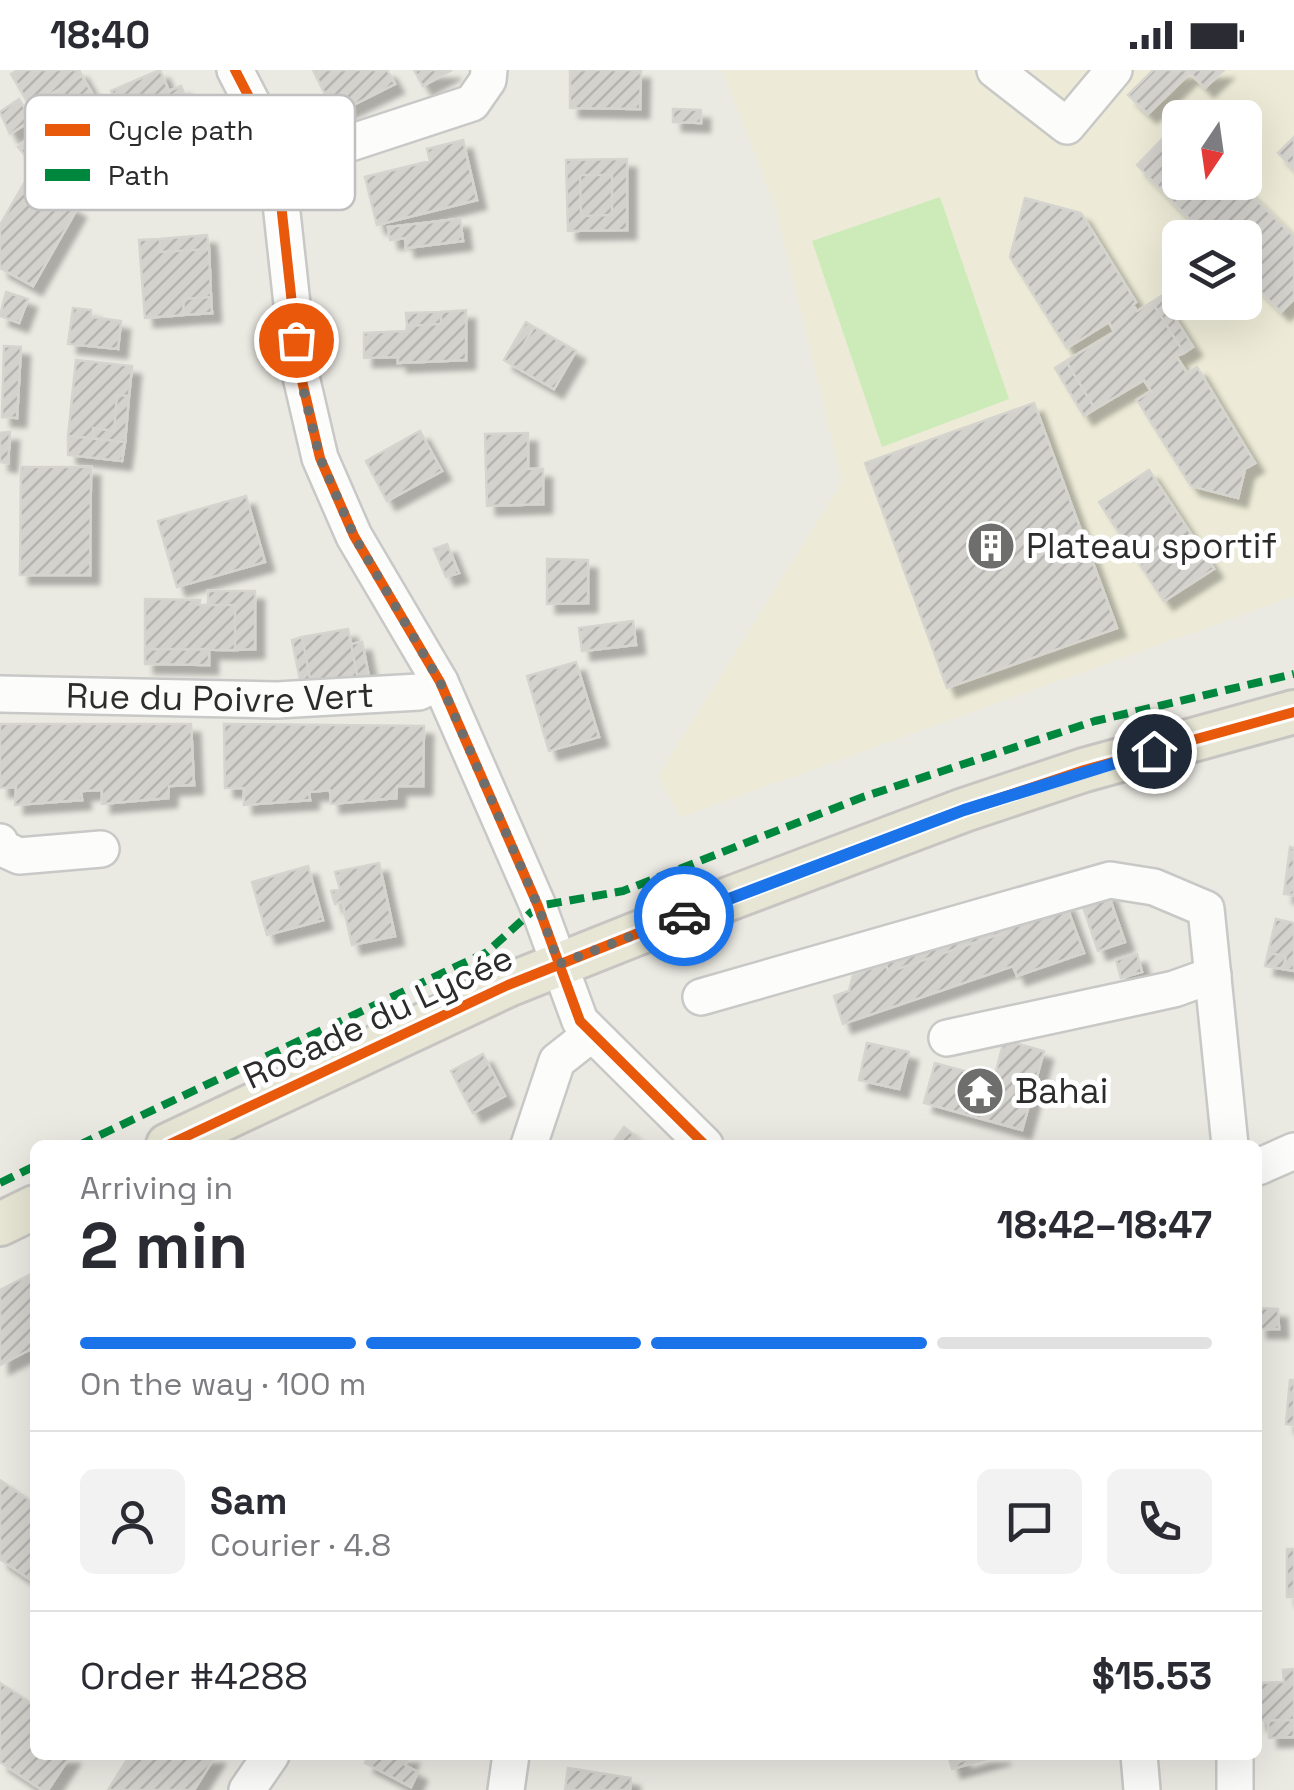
<!DOCTYPE html>
<meta charset="utf-8">
<style>
:root{--surface:#fff;--page:#f2f2f3;--text:#2b2b33;--muted:#7c7c81;--line:#e1e1e2;--accent:#1a73e8}
body{margin:0;font-family:"Space Grotesk",sans-serif;background:var(--page);color:var(--text);height:100vh;display:flex;flex-direction:column;font-size:38px;white-space:nowrap}
*{box-sizing:border-box;margin:0}
p{font-size:32px;color:var(--muted)}
.icon{flex:none;width:55px;height:55px;fill:none;stroke:currentColor;stroke-width:2;stroke-linecap:round;stroke-linejoin:round}
.map{position:relative;flex:1;overflow:hidden}
.details{position:absolute;left:30px;top:1070px;width:1232px;height:620px;display:flex;flex-direction:column;background:var(--surface);border-radius:15px;box-shadow:0 10px 40px #0002}
.details>*{flex:none}
.needle{width:65px;rotate:193deg}
.controls{position:absolute;left:1162px;top:30px;display:grid;gap:20px}
.controls a{display:grid;place-items:center;width:100px;height:100px;border-radius:15px;background:var(--surface);box-shadow:0 10px 40px #0002;font-size:50px}
.pin{position:absolute;display:grid;place-items:center;width:85px;height:85px;color:#fff;margin:-42px;border:5px solid #fff;border-radius:50%;box-shadow:0 2px 10px #0007}
.courier{position:absolute;display:grid;place-items:center;width:100px;height:100px;margin:-50px;border:8px solid #1a73e8;border-radius:50%;background:#fff;color:#222;box-shadow:0 2px 12px #0007}
.head em{font-style:normal;font-weight:700}
.head div{display:flex;flex-direction:column-reverse}
.head{display:flex;align-items:center;justify-content:space-between;height:170px;padding:0 50px}
h1{font-size:65px;font-weight:700;line-height:75px}
.bar{display:grid;grid-template-columns:repeat(4,1fr);gap:15px 10px;align-content:center;height:120px;padding:0 50px}
.bar i{height:12px;border-radius:8px;background:var(--line)}
.bar .active{background:var(--accent)}
.bar p{grid-column:span 4}
.line{display:flex;align-items:center;gap:25px;padding:0 50px;border-top:2px solid var(--line)}
.line div{flex:1}
.round{display:grid;place-items:center;flex:none;width:105px;height:105px;border-radius:15px;background:var(--page)}
.status{display:flex;justify-content:space-between;align-items:center;height:70px;padding:0 50px;background:var(--surface);direction:ltr}
.status svg{height:28px;fill:currentColor}
.map>svg:first-child{display:block}
.education{fill:#edebd7;fill-rule:evenodd}
.pitch{fill:#ccebb9}
.building{fill:url(#building-hatch);stroke:#d5d4ce;stroke-width:2.5;fill-rule:evenodd;filter:url(#shadow)}
.lines{fill:none;stroke-linecap:round;stroke-linejoin:round}
.minor-casing{stroke:#c8c8c7;stroke-width:40}
.major-casing{stroke:#c6c5c2;stroke-width:48}
.minor{stroke:#fcfcfb;stroke-width:35}
.major{stroke:#e7e6d4;stroke-width:42}
.quiet{stroke:#00873e;stroke-width:8;stroke-dasharray:15 8;stroke-linecap:butt}
.cycleway-casing{stroke:#fff;stroke-width:16}
.cycleway{stroke:#e8590c;stroke-width:10}
.done{stroke:#6e6e6c;stroke-width:10;stroke-dasharray:0 18}
.route{stroke:#1a73e8;stroke-width:12}
.labels{text-anchor:middle;dominant-baseline:central;stroke-width:10;stroke-linejoin:round;paint-order:stroke}
.poi-label{font-size:35px;fill:#2c2c2c;stroke:#fff;text-anchor:start}
.street-label{font-size:35px;fill:#2c2c2c;stroke:#fff}
.key{fill:#fff;stroke:#c0c0c0;stroke-width:2.5}
.key-label{font-size:28px;fill:#2c2c2c}
</style>
<div class="status"><b>18:40</b><svg viewBox="0 0 49 12"><path d="M0 12V9h3v3zM5 12V6h3v6zM10 12V3h3v9zM15 12V0h3v12zM26 1h20v11H26zM47 4h2v5h-2z"/></svg></div>
<div class="map">
<svg width="1294" height="1720" viewBox="0 0 1294 1720">
<defs>
<pattern id="building-hatch" width="6" height="6" patternUnits="userSpaceOnUse" patternTransform="scale(2.5)"><rect width="6" height="6" fill="#d3d2cd"/><path d="M-1 1l2-2M0 6l6-6M5 7l2-2" fill="none" stroke="#b5b4b0"/></pattern>
<filter id="shadow"><feDropShadow dx="9" dy="9" stdDeviation="2.5" flood-color="#0004"/></filter>
</defs>
<rect width="100%" height="100%" fill="#eae9e2"/>
<path class="education" d="M722,0H1294V526L681,747L658,706L842,412L776,138ZM1180,48H1245V112H1180ZM1180,168H1245V232H1180Z"/>
<path class="pitch" d="M940,127L1009,329L882,377L812,171Z"/>
<path class="building" d="M18,0H79L82,6L30,36L11,4Z
M160,0L169,21L181,16L198,57L131,85L124,66L129,64L111,21Z
M313,0H387L395,14L335,44Z
M414,0H452L423,16Z
M570,0H641L640,39L570,38Z
M1153,0H1187L1190,3L1148,44L1128,25Z
M1187,0H1224L1205,18Z
M82,6L95,28L59,50L46,27Z
M19,29L32,50L10,64L0,42Z
M673,39L701,40V53L673,52Z
M1178,53L1180,112H1238L1294,167V229L1281,242L1245,206V168H1208L1137,95Z
M41,58L71,94L47,113L18,77Z
M1294,67V99L1278,83Z
M463,70L477,130L377,155L365,107L430,91L427,79Z
M627,89V160L568,161L566,90ZM580,105H612V145L581,146Z
M580,105H612V145L581,146Z
M26,110L77,139L33,216L0,198V155Z
M1025,128L1081,143L1136,232L1133,235L1137,241L1152,232L1184,283L1176,286L1187,303L1197,297L1255,393L1245,399L1238,428L1191,416L1137,330L1151,321L1144,310L1095,339L1066,291L1114,262L1109,252L1067,278L1010,187Z
M460,149L463,171L406,178L405,168L390,170L388,157Z
M207,165L209,179L160,182V169Z
M160,169V182L209,179L211,227L184,229L183,245L145,248L139,170Z
M6,222L28,229L19,253L0,246Z
M1161,226L1193,277L1184,283L1152,232Z
M211,227L212,243L183,245L184,229Z
M73,238L91,240V247L121,251L118,279L68,274Z
M466,240V290L398,293V287L364,288V263L406,261L407,256L441,254V242Z
M441,242V254L407,256L406,243Z
M526,252L534,257L512,295L504,290Z
M534,257L576,281L554,319L512,295Z
M4,276L21,277L17,348L2,347Z
M76,290L132,296L129,326L117,325L114,361L93,358V368L68,366Z
M1066,291L1095,339L1084,346L1055,298Z
M117,325L129,326L125,372L93,368V358L114,361Z
M1034,333L1117,558L947,618L865,393Z
M420,361L442,401L387,431L366,391Z
M10,362L8,393L0,392V363Z
M528,363V399H543V434L487,436L485,364Z
M68,366L125,372L122,391L68,385Z
M21,397H91L90,505H20Z
M1149,400L1214,499L1164,531L1099,432Z
M246,426L265,492L177,517L158,451Z
M447,474L459,503L446,507L434,479Z
M547,489L588,490V533L547,534Z
M208,521H255V579L235,580V535H208Z
M145,529L200,530L199,535H235V580L145,579Z
M633,551L636,575L582,581L579,558Z
M348,559L359,614L313,624L302,567Z
M302,567L313,624L303,625L292,570Z
M362,572L370,612L359,614L351,574Z
M145,579H209V595L145,594Z
M576,592L599,667L549,681L527,606Z
M0,654H191L194,715L169,716L168,728L102,734V720L81,721L82,730L15,735L16,717L0,718Z
M224,654L424,656L423,716H397L396,728L331,734L330,720L309,722L310,730L244,735V718H225Z
M1290,777L1294,778V825L1284,824Z
M379,793L395,866L352,875L342,831L335,834L331,821L340,819L335,802Z
M308,796L323,850L267,865L252,812Z
M1107,821L1125,872L1098,881L1081,831Z
M1065,832L1084,883L1017,906L1013,896L843,954L834,926L849,921L853,905L885,893L889,902L1003,863L999,854Z
M1276,849L1294,853V901L1283,899L1286,886L1268,883Z
M999,854L1003,863L889,902L885,893Z
M1268,883L1286,886L1283,899L1265,896Z
M1137,884L1142,902L1121,908L1116,890Z
M1004,970L1044,981L1022,1060L924,1033L935,993L994,1009Z
M867,973L909,982L899,1019L859,1010Z
M483,984L505,1026L473,1043L451,1001Z
M624,1057L646,1075H611Z
M35,1202V1277L0,1295V1220Z
M1258,1238L1278,1239L1279,1259H1258Z
M1290,1310H1294V1355L1286,1354Z
M0,1410L35,1434V1513L0,1489Z
M1287,1479H1294V1527H1287Z
M1294,1599V1650L1258,1651V1613L1284,1612L1283,1600Z
M0,1613L35,1636V1685H71L48,1720H42L0,1692Z
M1268,1650H1294V1667L1269,1668Z
M130,1685H216L194,1720H108Z
M369,1685H410L405,1695L418,1702L411,1717L365,1693Z
M948,1685H960L961,1691L982,1685H1002L952,1699Z
M568,1698L631,1708L630,1720H565Z"/>
<g class="lines">
<g class="minor-casing">
<g id="minor">
<path d="M235,0L267,62L277,97L299,298L320,388L354,466L440,612L538,836L580,951L705,1075"/>
<path d="M995,0L1067,56L1114,0"/>
<path d="M277,97L472,33L488,10L489,0"/>
<path id="s1" d="M0,624L277,630L419,622L440,612"/>
<path d="M0,772L2,778L19,786L101,779"/>
<path d="M701,927L1110,810L1154,817L1206,839L1230,1075"/>
<path d="M947,968L1174,919L1213,905"/>
<path d="M529,1075L557,991L590,965"/>
<path d="M1258,1097L1294,1081"/>
<path d="M1139,1685L1142,1720"/>
<path d="M1235,1685V1720"/>
<path d="M247,1720L271,1685"/>
<path d="M506,1720L511,1685"/>
</g>
</g>
<g class="major-casing">
<path id="major" d="M168,1075L508,915L641,862L964,740L1084,700L1294,642
M0,1154L35,1137"/>
</g>
<use href="#minor" class="minor"/>
<use href="#major" class="major"/>
<path class="quiet" d="M79,1075L487,882L538,836L623,821L863,727L1095,651L1294,604
M0,1113L35,1096"/>
<g class="cycleway-casing">
<path id="cycleway" d="M235,0L267,62L277,97L299,298L320,388L354,466L440,612L538,836L580,951L705,1075
M168,1075L508,915L641,862L964,740L1084,700L1294,642"/>
</g>
<use href="#cycleway" class="cycleway"/>
</g>
<g class="lines">
<path class="done" d="M296,270L298,298L320,388L354,466L440,612L538,836L559,894L684,846"/>
<path class="route" d="M684,846L964,740L1154,681"/>
</g>
<defs>
<g id="building-disc" transform="scale(2.5)"><circle r="9.5" fill="#6e6e6c" stroke="#fff"/><path d="M-4-6H4V6H1V3H-1V6H-4ZM-2.5-4.3h1.7v1.8h-1.7ZM.8-4.3h1.7v1.8H.8ZM-2.5-1h1.7V.8h-1.7ZM.8-1h1.7V.8H.8Z" fill="#fff"/></g>
<g id="temple-disc" transform="scale(2.5)"><circle r="9.5" fill="#6e6e6c" stroke="#fff"/><path d="M0-6L5-2H3V0L6.5 2.5H4V6H1.5V3h-3V6H-4V2.5H-6.5L-3 0V-2H-5Z" fill="#fff"/></g>
</defs>
<g fill-rule="evenodd">
<use href="#building-disc" x="991" y="476"/>
<use href="#temple-disc" x="980" y="1021"/>
</g>
<g class="labels">
<g class="poi-label">
<text x="1026" y="476">Plateau sportif</text>
<text x="1015" y="1021">Bahai</text>
</g>
<g class="street-label">
<text stroke="none"><textPath href="#s1" startOffset="220">Rue du Poivre Vert</textPath></text>
<text transform="translate(378 947) rotate(-25)">Rocade du Lycée</text>
</g>
</g>
<rect x="25" y="25" width="330" height="115" rx="15" class="key"/>
<rect x="45" y="54" width="45" height="12" fill="#e8590c"/>
<rect x="45" y="99" width="45" height="12" fill="#00873e"/>
<g class="key-label">
<text x="108" y="70">Cycle path</text>
<text x="108" y="115">Path</text>
</g>
</svg>
<div class="controls">
<a><svg class="needle" viewBox="-14 -14 28 28"><path d="M0-13l5 13h-10z" fill="#e53935"/><path d="M0 13l5-13h-10z" fill="#7c7c81"/></svg></a>
<a><svg class="icon" aria-label="layers" viewBox="0 0 24 24"><path d="M12 4l9 5-9 5-9-5zM3 14l9 5 9-5"/></svg></a>
</div>
<div class="pin" style="left:296px;top:270px;background:#ea580c"><svg class="icon" aria-label="bag" viewBox="0 0 24 24"><path d="M5 8h14l-1 12H6zM9 8a3 3 0 0 1 6 0"/></svg></div>
<div class="pin" style="left:1154px;top:681px;background:#1f2937"><svg class="icon" aria-label="home" viewBox="0 0 24 24"><path d="M3 11l9-7 9 7M6 9v11h12V9"/></svg></div>
<div class="courier" style="left:684px;top:846px"><svg class="icon" aria-label="car" viewBox="0 0 24 24"><path d="M5 17H2v-5l4-1 3-4h7l3 4 3 1v5h-3M9 17h6M6 11h13"/><circle cx="7" cy="17" r="2"/><circle cx="17" cy="17" r="2"/></svg></div>
<section class="details">
<div class="head"><div><h1>2 min</h1><p>Arriving in</p></div><em>18:42–18:47</em></div>
<div class="bar"><i class="active"></i><i class="active"></i><i class="active"></i><i></i><p>On the way · 100 m</p></div>
<div class="line" style="height:180px"><a class="round"><svg class="icon" aria-label="person" viewBox="0 0 24 24"><circle cx="12" cy="8" r="4"/><path d="M4 21q1-7 8-7t8 7"/></svg></a><div><b>Sam</b><p>Courier · 4.8</p></div><a class="round"><svg class="icon" aria-label="chat" viewBox="0 0 24 24"><path d="M4 5h16v11H9l-5 4z"/></svg></a><a class="round"><svg class="icon" aria-label="phone" viewBox="0 0 24 24"><path d="M5 4h4l2 5-3 2q2 4 5 5l2-3 5 2v4C11 20 4 13 5 4z"/></svg></a></div>
<div class="line" style="height:130px"><div>Order #4288</div><b>$15.53</b></div>
</section>
</div>
